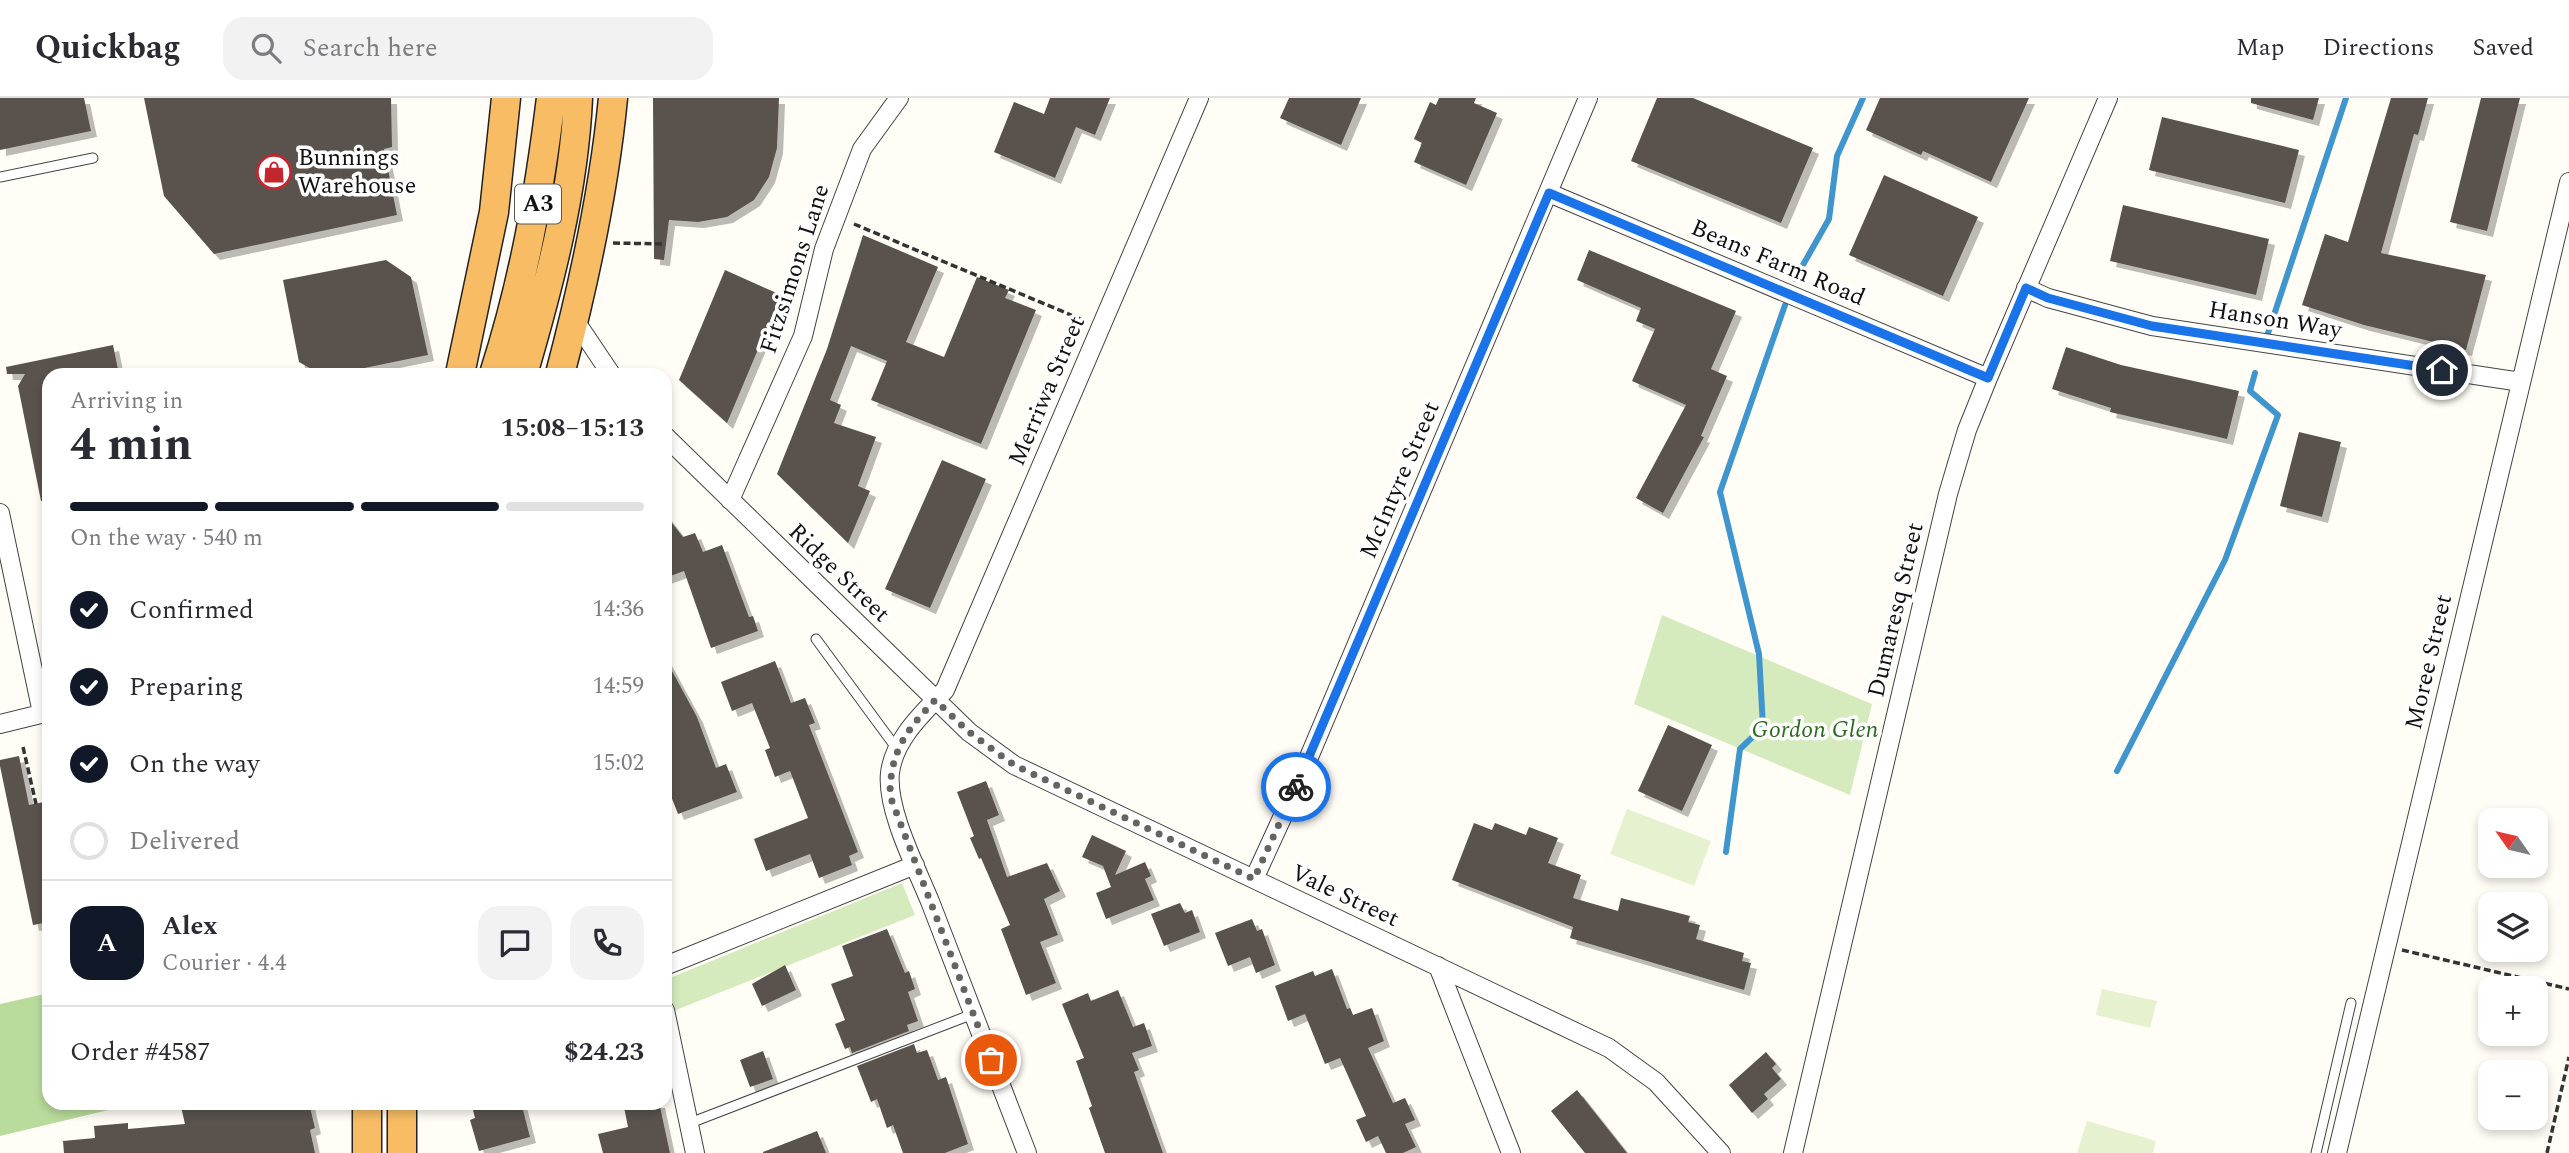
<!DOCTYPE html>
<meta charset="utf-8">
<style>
:root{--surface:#fff;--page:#f2f2f3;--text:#2b2b33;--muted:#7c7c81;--line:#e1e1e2;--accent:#111827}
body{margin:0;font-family:Spectral,serif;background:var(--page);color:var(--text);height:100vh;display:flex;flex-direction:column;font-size:26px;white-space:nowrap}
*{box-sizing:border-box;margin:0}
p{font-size:23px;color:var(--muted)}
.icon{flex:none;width:38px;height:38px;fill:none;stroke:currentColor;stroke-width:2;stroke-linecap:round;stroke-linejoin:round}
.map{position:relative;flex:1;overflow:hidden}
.drawer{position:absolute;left:42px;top:270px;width:630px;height:742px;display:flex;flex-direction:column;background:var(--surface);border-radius:21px;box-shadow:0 4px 10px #0003}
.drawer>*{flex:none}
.needle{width:46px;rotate:304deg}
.buttons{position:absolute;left:2478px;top:710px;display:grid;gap:14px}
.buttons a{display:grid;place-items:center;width:70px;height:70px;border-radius:14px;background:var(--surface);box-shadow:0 4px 10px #0003;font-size:35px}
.pin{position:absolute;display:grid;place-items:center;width:60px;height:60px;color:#fff;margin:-30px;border:4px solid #fff;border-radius:50%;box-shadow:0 2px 7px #0007}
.courier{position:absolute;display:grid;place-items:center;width:70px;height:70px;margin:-35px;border:5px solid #1a73e8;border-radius:50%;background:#fff;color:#222;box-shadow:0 2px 9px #0007}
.summary em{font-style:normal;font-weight:700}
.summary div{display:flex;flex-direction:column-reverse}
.summary{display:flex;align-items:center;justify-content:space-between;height:119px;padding:0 28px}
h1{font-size:46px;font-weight:700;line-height:52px}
.bar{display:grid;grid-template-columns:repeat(4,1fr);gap:10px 7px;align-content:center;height:84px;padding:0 28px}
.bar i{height:9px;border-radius:5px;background:var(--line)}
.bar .selected{background:var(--accent)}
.bar p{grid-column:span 4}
.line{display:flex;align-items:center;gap:18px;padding:0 28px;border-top:2px solid var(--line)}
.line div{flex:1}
.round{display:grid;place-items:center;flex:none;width:74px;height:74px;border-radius:21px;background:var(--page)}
ol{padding:0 28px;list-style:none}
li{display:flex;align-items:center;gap:21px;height:77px}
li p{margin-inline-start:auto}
li .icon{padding:7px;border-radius:50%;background:var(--accent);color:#fff;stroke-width:4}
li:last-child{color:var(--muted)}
li i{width:38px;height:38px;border:4px solid var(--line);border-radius:50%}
header{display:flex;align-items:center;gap:42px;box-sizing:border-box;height:98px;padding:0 35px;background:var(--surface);border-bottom:2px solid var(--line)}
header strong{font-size:33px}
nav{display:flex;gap:38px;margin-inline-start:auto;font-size:24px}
.search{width:490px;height:63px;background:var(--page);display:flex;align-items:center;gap:18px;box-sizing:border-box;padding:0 24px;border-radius:21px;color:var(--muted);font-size:26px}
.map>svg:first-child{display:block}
.green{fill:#d5ebbd}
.forest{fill:#b9dc9c}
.pitch{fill:#e6f2cf}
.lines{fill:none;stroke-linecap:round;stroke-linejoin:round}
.stream{stroke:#3f96cf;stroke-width:6}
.building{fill:#5a524d;filter:url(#shadow)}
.service-casing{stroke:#444;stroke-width:11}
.minor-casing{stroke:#444;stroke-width:20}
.trunk-casing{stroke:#222;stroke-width:31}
.path{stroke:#333;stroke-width:3.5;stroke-dasharray:7 3.5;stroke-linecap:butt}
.service{stroke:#fff;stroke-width:9}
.minor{stroke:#fff;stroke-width:18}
.trunk{stroke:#f7bc64;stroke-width:28}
.done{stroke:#646461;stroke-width:7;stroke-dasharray:0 12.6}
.route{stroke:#1a73e8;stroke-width:9}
.labels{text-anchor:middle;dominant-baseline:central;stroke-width:7;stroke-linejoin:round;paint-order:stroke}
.shield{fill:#fff;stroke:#585858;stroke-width:2}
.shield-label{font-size:23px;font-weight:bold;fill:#111}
.poi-label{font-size:24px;fill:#111;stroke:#fff;text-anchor:start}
.street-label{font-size:24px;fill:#111;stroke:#fff}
.park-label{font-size:24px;font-style:italic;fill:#2f6b1f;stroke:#fff}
</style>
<header>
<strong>Quickbag</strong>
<div class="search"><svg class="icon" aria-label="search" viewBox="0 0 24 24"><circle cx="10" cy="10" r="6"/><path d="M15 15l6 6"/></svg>Search here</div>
<nav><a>Map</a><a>Directions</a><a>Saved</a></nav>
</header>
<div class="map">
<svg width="2569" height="1055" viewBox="0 0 2569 1055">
<defs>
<filter id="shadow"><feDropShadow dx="6" dy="6" stdDeviation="0" flood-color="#0004"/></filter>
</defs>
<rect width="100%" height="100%" fill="#fffdf5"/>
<path class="green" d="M1662,517L1872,606L1850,697L1634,606Z
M902,785L915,817L671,914L665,882Z"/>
<path class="forest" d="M49,895V1004H124L125,1008L0,1038V906Z"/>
<path class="pitch" d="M1627,711L1711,743L1694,788L1610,756Z
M2102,891L2157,903L2150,930L2096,917Z
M2087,1023L2156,1043L2153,1055H2077Z"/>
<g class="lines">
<path class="stream" d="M1795,181L1829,121L1837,58L1863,0
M2268,235L2346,0
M2117,673L2225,462L2278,317L2250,293L2255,275
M1726,754L1740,651L1763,629L1759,556L1720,394L1785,207"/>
</g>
<path class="building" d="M0,0H84L91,33L0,52Z
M144,0H391L392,49L384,51L397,117L214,156L164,98Z
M653,0H779L777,50L769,79L754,102L727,119L698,124L669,122L664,162L654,161Z
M1050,0H1110L1095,37L1076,29L1055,80L994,54L1014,4L1044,16Z
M1289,0H1361L1341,47L1280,20Z
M1439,0H1476L1474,5L1497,15L1466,87L1414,64L1422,45L1414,41L1430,4L1436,7Z
M1657,0H1693L1813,50L1781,125L1631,63Z
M1880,0H2029L1991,84L1923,53L1921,57L1866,32Z
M2251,0H2319L2313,22L2251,5Z
M2391,0H2428L2418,37L2414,36L2381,155L2486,177L2466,252L2364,227L2302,207L2325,136L2348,144Z
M2481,0H2520L2487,133L2450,124Z
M2162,19L2299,52L2285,105L2149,72Z
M1884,77L1978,119L1943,198L1849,157Z
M2123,107L2269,141L2256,197L2110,163Z
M863,137L938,169L906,244L944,259L977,179L1009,192L1005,200L1036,212L981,346L871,302L887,263L851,248L830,302L841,307L834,325L876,339L858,388L870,393L848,445L777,376L827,251Z
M1589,152L1736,213L1711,271L1727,278L1701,338L1704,339L1663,415L1636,400L1686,307L1632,283L1655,231L1636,223L1641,210L1577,182Z
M386,162L411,179L428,257L335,276H320L299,264L283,182Z
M725,172L781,197L727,325L679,282Z
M113,247L119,276H49V402L41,403L18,288L25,276H7L6,269Z
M2066,249L2121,267L2239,293L2227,341L2110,314L2111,310L2052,291Z
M2299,334L2341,344L2322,419L2280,408Z
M942,362L986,381L930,510L885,491Z
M665,416L683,439L695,435L703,454L722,447L749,519L753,518L758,533L711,550L684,473L665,480Z
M665,560L697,619L716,670L726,666L737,694L678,716L665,683Z
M775,563L791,605L805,600L815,625L809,627L858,754L849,758L852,767L819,780L810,756L766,773L754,741L808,720L790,673L775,679L765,652L770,650L752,605L732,613L721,584Z
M1668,627L1712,647L1682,713L1638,693Z
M19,658L29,707L49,703V824L33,827L0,668V662Z
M986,683L999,717L987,722L1007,779L1047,765L1060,793L1044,801L1058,837L1040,844L1056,885L1026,897L1001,831L1010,827L981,760L979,761L970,740L974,738L957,694Z
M1474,725L1492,732L1495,725L1526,737L1529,729L1558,740L1548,765L1581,777L1573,800L1618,813L1621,800L1690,818L1688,824L1700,827L1696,841L1744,855L1742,863L1751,865L1744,892L1570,840L1573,829L1452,782Z
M1092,737L1126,753L1115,777L1145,764L1151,778L1145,781L1154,802L1106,821L1096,795L1111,789L1103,768L1082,759Z
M1180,805L1185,815L1192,812L1200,834L1164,848L1151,816Z
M1252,821L1257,833L1262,831L1275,867L1256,875L1250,859L1228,868L1215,835Z
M887,831L905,875L909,873L915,891L908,894L918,923L907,927L909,933L852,955L850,949L845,951L835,926L845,922L831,886L853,878L842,848Z
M785,867L796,892L762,908L752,886Z
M1332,871L1347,911L1350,910L1353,917L1372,910L1384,943L1368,950L1393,1005L1405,1000L1415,1022L1405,1026L1416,1049L1403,1055H1386L1378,1038L1366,1044L1356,1022L1366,1018L1340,960L1325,966L1305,916L1288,923L1275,888L1313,873L1315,878Z
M1118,892L1133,929L1144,925L1152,948L1132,955L1139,972L1134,974L1163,1055H1105L1089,1010L1092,1008L1076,963L1084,960L1062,906L1088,895L1091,903Z
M914,946L917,955L927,952L938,982L946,979L968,1046L945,1055H903L893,1027L887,1030L877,1001L871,1004L857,968Z
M763,953L773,981L750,989L740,962Z
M1766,954L1776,966L1772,970L1781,981L1764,996L1768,1001L1752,1015L1729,987Z
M1577,992L1627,1055H1585L1551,1013Z
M180,1004H289L290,1009L309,1005L315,1030L310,1032L315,1055H64L63,1043L95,1040L94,1028L128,1025V1031L185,1026Z
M471,1004H521L530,1039L479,1053L470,1022L475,1020Z
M623,1004H659L670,1055H603L598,1036L628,1029Z
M817,1033L826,1055H763V1054Z"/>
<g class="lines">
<g class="service-casing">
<path id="service" d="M0,79L93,60
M816,541L897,651
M690,1025L973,916
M2316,1055L2351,905"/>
</g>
<g class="minor-casing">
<path id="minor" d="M1549,95L1988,280
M2026,190L2048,200L2152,228L2521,284
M574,221L611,276
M665,338L969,634L1014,667L1609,950L1656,984L1721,1055
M730,402L803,238L824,151L862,51L899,0
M0,415L42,615
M0,626L49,614
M1254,781L1298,685L1588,0
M665,868L915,767
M1438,868L1511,1055
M665,912L695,1055
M1027,1055C995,972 963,889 931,806C917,771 886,712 890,675C894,641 923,615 945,592L1199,0
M1793,1055L1948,396L1967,332L1988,280L2108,0
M2337,1055L2569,84"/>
</g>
<g class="trunk-casing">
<path id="trunk" d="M460,276L494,114L506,0
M494,276C524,183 539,97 551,0
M523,276C549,187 574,93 578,0
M560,276C584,185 604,94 613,0
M367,1004V1055
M402,1004V1055"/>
</g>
<path class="path" d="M854,126L1083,222
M613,145L664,146
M23,649L36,706
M2402,852L2569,891
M2547,1055L2569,959"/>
<use href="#service" class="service"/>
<use href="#minor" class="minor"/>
<use href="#trunk" class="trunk"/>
</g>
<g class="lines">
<path class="done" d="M991,962L890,698C890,653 906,633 935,602L969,634L1014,667L1254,781L1296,689"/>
<path class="route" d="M1296,689L1549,95L1988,280L2026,190L2048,200L2152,228L2442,272"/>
</g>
<defs>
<g id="shop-ring" transform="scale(1.75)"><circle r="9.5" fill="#fff" stroke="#c4262e" stroke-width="1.5"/><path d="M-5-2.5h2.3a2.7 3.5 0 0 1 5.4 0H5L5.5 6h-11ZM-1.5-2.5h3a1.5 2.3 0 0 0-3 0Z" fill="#c4262e"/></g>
</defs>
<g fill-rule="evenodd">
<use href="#shop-ring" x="274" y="74"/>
</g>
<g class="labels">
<rect class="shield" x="515" y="86.5" width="46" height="39" rx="5"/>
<g class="shield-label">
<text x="538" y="106">A3</text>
</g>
<g class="poi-label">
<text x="298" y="60">Bunnings<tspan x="298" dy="28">Warehouse</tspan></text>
</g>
<g class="street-label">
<text transform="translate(1778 165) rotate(23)">Beans Farm Road</text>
<text transform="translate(795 171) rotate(-72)">Fitzsimons Lane</text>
<text transform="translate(2275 222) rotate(9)">Hanson Way</text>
<text transform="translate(1047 293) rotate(-67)">Merriwa Street</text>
<text transform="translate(1400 382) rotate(-67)">McIntyre Street</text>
<text transform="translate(839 475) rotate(44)">Ridge Street</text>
<text transform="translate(1896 512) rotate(-77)">Dumaresq Street</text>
<text transform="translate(2429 564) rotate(-77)">Moree Street</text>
<text transform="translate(1345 798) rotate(25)">Vale Street</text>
</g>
<g class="park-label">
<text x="1815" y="632">Gordon Glen</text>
</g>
</g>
</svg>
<div class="buttons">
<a><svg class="needle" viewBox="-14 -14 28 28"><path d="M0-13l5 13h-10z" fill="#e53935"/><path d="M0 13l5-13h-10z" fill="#7c7c81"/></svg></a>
<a><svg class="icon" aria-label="layers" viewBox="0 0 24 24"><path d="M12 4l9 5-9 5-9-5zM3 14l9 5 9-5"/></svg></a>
<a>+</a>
<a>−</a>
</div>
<div class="pin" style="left:991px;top:962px;background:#ea580c"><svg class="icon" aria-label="bag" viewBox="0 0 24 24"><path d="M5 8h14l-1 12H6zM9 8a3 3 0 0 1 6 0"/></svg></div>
<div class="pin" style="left:2442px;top:272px;background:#1f2937"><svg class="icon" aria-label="home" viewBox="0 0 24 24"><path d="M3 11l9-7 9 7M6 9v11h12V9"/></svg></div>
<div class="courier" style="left:1296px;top:689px"><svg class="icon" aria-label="bike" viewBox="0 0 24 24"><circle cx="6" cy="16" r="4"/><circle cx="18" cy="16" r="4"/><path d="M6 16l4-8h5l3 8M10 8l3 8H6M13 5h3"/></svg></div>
<section class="drawer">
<div class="summary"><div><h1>4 min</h1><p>Arriving in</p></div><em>15:08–15:13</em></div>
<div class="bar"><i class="selected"></i><i class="selected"></i><i class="selected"></i><i></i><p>On the way · 540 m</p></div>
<ol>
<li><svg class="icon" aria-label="check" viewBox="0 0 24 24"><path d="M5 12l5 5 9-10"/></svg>Confirmed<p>14:36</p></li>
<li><svg class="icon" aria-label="check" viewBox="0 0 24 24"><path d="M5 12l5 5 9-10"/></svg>Preparing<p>14:59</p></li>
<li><svg class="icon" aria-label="check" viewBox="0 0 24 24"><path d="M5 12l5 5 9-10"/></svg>On the way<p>15:02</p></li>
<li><i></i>Delivered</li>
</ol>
<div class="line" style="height:126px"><b class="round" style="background:var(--accent);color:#fff">A</b><div><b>Alex</b><p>Courier · 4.4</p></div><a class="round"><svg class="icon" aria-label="chat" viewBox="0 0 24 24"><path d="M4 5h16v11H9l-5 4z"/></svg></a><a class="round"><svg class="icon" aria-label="phone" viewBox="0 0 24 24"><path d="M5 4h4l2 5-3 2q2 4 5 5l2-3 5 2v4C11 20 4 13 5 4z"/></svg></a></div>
<div class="line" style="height:91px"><div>Order #4587</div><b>$24.23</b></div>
</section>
</div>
